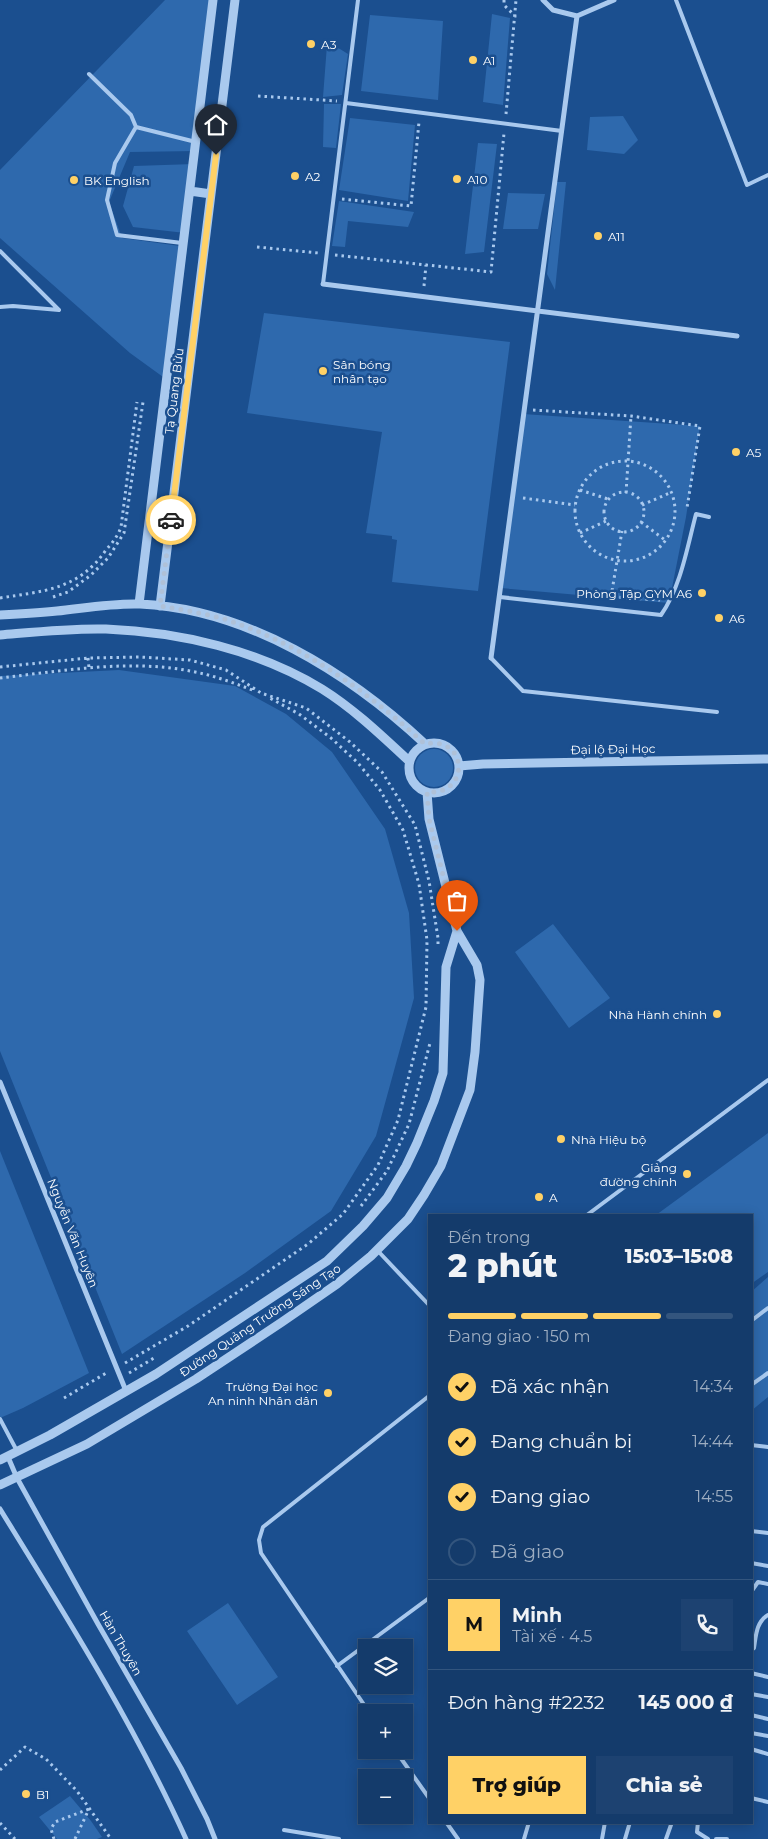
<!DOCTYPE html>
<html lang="vi">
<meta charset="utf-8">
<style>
:root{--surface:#143b6b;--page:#1d4271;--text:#f1f3f6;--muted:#9dadc1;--line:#33557e;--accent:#ffd166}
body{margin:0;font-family:Montserrat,sans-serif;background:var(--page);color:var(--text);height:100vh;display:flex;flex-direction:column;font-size:19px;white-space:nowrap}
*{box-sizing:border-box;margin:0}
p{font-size:16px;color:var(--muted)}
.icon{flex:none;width:28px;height:28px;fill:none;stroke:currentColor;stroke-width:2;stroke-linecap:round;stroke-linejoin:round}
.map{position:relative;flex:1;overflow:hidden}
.drawer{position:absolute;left:428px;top:1214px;width:325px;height:610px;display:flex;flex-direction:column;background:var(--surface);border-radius:0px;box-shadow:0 2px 12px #0003,0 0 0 1px var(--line)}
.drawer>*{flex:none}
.controls{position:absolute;left:358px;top:1639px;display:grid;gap:10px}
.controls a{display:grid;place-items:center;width:55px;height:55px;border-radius:0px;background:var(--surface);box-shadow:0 2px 12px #0003,0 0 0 1px var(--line);font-size:25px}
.pin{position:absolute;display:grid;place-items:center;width:42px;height:42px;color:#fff;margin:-51px -21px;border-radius:50% 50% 50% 0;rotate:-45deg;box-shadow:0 0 5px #0007}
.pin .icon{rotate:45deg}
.courier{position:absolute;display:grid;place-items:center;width:50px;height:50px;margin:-25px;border:4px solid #ffd166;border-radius:50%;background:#fff;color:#222;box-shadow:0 1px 6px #0007}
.summary em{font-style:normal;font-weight:800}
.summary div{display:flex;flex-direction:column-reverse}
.summary{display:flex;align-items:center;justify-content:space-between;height:85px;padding:0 20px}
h1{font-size:32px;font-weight:800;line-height:38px}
.bar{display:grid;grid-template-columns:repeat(4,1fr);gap:8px 5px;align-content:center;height:60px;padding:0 20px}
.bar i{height:6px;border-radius:4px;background:var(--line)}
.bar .current{background:var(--accent)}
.bar p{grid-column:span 4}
.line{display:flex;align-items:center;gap:12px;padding:0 20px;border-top:1px solid var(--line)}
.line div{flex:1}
.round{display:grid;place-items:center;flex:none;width:52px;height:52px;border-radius:0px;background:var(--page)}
ol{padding:0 20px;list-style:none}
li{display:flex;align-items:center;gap:15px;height:55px}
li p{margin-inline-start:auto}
li .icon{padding:5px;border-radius:50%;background:var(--accent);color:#111;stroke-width:4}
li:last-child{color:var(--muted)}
li i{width:28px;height:28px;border:2px solid var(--line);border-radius:50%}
.button{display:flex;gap:10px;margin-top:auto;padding:10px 20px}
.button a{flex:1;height:58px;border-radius:0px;background:var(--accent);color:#111;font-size:20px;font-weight:800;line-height:58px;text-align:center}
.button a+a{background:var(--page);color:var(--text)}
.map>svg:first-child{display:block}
.green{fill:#2e69ad}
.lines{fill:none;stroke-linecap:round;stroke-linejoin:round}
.path{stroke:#a9c9ee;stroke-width:3;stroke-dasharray:2.5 4;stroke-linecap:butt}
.service{stroke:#a9c9ee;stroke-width:4}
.minor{stroke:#a9c9ee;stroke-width:5}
.tertiary{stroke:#a9c9ee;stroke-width:9}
.done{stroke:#afc1d8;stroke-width:5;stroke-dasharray:0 9}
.route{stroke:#ffd166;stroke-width:6}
.poi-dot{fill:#ffd166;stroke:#1b4f8f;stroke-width:2}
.labels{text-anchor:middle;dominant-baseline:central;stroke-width:5;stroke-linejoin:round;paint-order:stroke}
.poi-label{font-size:12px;fill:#fff;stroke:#1b4f8f;text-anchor:start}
.street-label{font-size:12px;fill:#fff;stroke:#1b4f8f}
</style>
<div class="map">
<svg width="768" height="1839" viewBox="0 0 768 1839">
<rect width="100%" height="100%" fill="#1b4f8f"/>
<path class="green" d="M165,0H216L196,151L130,152L109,202L122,238L187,247L170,382L130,353L0,238V170Z
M492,14L510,18L503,105L483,102Z
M370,15L443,21L438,100L361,91Z
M327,45L340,49L348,54L342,95L323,97Z
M324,104H341L336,148L323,147Z
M623,116L638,140L624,154L587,150L590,117Z
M350,118L415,125L408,201L339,190Z
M478,143L497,144L484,252L465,254Z
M194,164L185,233L133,227L123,206L134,166Z
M557,182H566L555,290L547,274Z
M508,193L545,194L538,229H503Z
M339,201L414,212L408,227L348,221L345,247L332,246Z
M264,313L510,342L478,591L392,582L397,540L392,539V536L366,533L382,432L247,413Z
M523,414L700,426L686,517L669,603L501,588Z
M119,670L235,686L286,714L332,752L385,829L409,913L414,998L376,1136L331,1211L245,1273L122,1354L0,1051V676Z
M415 768a19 19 0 1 1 38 0a19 19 0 1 1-38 0Z
M553,924L610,998L569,1028L515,952Z
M768,1133V1272L751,1284V1215H656Z
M0,1151L89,1373L23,1408L0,1418Z
M768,1277V1397L751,1411V1292Z
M228,1603L278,1677L237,1705L187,1631Z
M70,1796L91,1821L102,1837L97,1839H57L39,1817Z"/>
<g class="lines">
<path class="path" d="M504,0V5L515,16H517
M258,96L337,101
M506,114L516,0
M342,199L411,206L419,122
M257,247L319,253
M335,255L491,272L504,133
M424,286L426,265
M533,410L631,416L700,426L687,508
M575 511a50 50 0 1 1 100 0a50 50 0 1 1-100 0Z
M580,490L608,499
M604 512a20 20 0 1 1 40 0a20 20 0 1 1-40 0Z
M626,493L631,416
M523,498L575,505
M642,505L672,492
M641,522L665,540
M580,533L606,521
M587,595L660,600
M53,597L68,592L91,575L108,558L124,533L143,402
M611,597L622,531
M0,598C44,591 78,590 106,550C112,543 118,536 121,527L137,402
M88,658L89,668
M0,667L88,658L139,657L190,660L226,670L261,693L306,708L350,742L382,772L415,825L429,881L438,938V948
M0,678C61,671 129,659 190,671C213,675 234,683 255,691
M361,1206L387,1171L409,1124L430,1043
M125,1363L188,1326L308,1244L343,1214L378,1165L398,1120L426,1007L427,940L419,884L403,830L380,790L358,763L331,738L299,714L268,697
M129,1373L154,1358
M64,1398L108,1372
M0,1770L25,1747L46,1759L77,1791L111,1839
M0,1823L15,1839
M54,1839L51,1829L55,1822L89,1809
M75,1839L89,1809"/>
<path class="service" d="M676,0L747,185L768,175
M89,74L131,115L136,127
M346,103L562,131
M182,243L117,235L107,200L115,163L136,127L196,142
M0,251L59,310
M323,284L358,0
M0,307L13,306L59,310
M500,597L661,615C681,586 687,548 696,514L709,517
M491,658L523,691L717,712
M587,1215L768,1080
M377,1250L429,1305
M751,1321L768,1308
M751,1385L768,1373
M0,1419L17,1451
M751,1445L768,1447
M751,1531L768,1533
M751,1563L768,1566
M751,1592L758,1582L768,1584
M751,1650L754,1648C756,1636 756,1622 768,1615
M337,1666L429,1598
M751,1673L768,1677
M751,1694L768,1697
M369,1712L261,1553L259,1540L263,1527L429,1396
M751,1715L768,1719
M751,1733L768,1736
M751,1749L768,1754
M395,1750L429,1798
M751,1798L768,1802
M446,1822L458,1839
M698,1822L697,1832L708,1839
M284,1830L339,1839
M524,1839L529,1822
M602,1839L605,1822
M625,1839L630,1822
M666,1839L672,1822
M716,1839H727"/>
<path class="minor" d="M543,0L553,10L577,16L614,0
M323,284L737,336
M491,658L577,16
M0,1082L126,1391
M8,1457L17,1478L98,1624L181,1768L207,1819L215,1839
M0,1509C66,1616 134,1724 186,1839"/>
<path class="tertiary" d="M190,191L211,194
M139,604L213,0
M160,606L235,0
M0,615C19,614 38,613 57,611C85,608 112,603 140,604C247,609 349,673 425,744
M0,635C35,632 71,628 106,629C180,632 258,650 322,689C354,709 382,736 409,761
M409 768a25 25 0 1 1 50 0a25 25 0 1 1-50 0Z
M459,766L483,764L768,759
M0,1460L50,1435L156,1374L327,1261L363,1226L387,1198L406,1166L417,1143L434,1101L443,1073L446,967L457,931
M0,1485L87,1444L196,1379L282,1322L337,1284L371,1256L408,1219L424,1195L441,1166L470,1090L475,1052L480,980L477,965L457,931L429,819L427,792"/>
</g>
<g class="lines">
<path class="done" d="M171,520L160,606C182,610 205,613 227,620C301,644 368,692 425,744C468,735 471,796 427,792L429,819L457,931"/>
<path class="route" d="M171,520L216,155"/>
</g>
<g class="poi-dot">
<circle cx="311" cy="44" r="5"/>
<circle cx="473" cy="60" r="5"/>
<circle cx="295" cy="176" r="5"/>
<circle cx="457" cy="179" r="5"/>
<circle cx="74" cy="180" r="5"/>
<circle cx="598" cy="236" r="5"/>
<circle cx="323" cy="371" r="5"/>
<circle cx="736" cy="452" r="5"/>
<circle cx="702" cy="593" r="5"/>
<circle cx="719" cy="618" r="5"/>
<circle cx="717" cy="1014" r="5"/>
<circle cx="561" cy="1139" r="5"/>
<circle cx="687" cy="1174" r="5"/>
<circle cx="539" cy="1197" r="5"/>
<circle cx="328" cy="1393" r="5"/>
<circle cx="26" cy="1794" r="5"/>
</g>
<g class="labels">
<g class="poi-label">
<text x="321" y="44">A3</text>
<text x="483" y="60">A1</text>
<text x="305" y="176">A2</text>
<text x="467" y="179">A10</text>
<text x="84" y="180">BK English</text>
<text x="608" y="236">A11</text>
<text x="333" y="364">Sân bóng<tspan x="333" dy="14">nhân tạo</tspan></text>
<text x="746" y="452">A5</text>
<text x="692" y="593" text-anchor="end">Phòng Tập GYM A6</text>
<text x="729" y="618">A6</text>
<text x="707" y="1014" text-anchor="end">Nhà Hành chính</text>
<text x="571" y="1139">Nhà Hiệu bộ</text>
<text x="677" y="1167" text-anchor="end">Giảng<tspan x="677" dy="14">đường chính</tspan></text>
<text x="549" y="1197">A</text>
<text x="318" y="1386" text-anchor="end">Trường Đại học<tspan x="318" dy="14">An ninh Nhân dân</tspan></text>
<text x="36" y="1794">B1</text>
</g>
<g class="street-label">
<text transform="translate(174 391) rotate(-83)">Tạ Quang Bửu</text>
<text transform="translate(613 749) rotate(-1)">Đại lộ Đại Học</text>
<text transform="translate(73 1233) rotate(68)">Nguyễn Văn Huyên</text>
<text transform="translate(260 1320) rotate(-34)">Đường Quảng Trường Sáng Tạo</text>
<text transform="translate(121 1643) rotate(60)">Hàn Thuyên</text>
</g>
</g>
</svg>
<div class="controls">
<a><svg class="icon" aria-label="layers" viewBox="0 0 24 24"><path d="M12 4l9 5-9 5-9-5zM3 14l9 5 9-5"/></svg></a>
<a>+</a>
<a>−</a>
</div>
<div class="pin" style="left:457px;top:931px;background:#ea580c"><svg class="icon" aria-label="bag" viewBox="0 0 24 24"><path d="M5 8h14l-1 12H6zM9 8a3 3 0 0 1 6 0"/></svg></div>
<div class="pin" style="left:216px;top:155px;background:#1f2937"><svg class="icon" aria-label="home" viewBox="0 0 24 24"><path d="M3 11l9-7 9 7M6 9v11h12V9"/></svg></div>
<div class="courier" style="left:171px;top:520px"><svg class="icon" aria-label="car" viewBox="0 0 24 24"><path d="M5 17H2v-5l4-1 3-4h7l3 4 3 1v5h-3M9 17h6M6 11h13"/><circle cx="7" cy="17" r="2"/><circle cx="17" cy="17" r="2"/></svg></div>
<section class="drawer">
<div class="summary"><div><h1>2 phút</h1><p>Đến trong</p></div><em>15:03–15:08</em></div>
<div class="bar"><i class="current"></i><i class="current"></i><i class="current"></i><i></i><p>Đang giao · 150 m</p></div>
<ol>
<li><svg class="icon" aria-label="check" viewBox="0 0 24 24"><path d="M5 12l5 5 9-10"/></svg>Đã xác nhận<p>14:34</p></li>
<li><svg class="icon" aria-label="check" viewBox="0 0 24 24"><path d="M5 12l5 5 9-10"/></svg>Đang chuẩn bị<p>14:44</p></li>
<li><svg class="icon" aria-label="check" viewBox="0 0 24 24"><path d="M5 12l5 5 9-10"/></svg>Đang giao<p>14:55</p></li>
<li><i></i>Đã giao</li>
</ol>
<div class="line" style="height:90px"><b class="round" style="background:var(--accent);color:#111">M</b><div><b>Minh</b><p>Tài xế · 4.5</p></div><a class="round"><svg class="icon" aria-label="phone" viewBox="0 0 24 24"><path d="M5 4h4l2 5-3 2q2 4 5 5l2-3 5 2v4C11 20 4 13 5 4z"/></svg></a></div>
<div class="line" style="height:65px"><div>Đơn hàng #2232</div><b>145 000 ₫</b></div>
<div class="button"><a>Trợ giúp</a><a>Chia sẻ</a></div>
</section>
</div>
